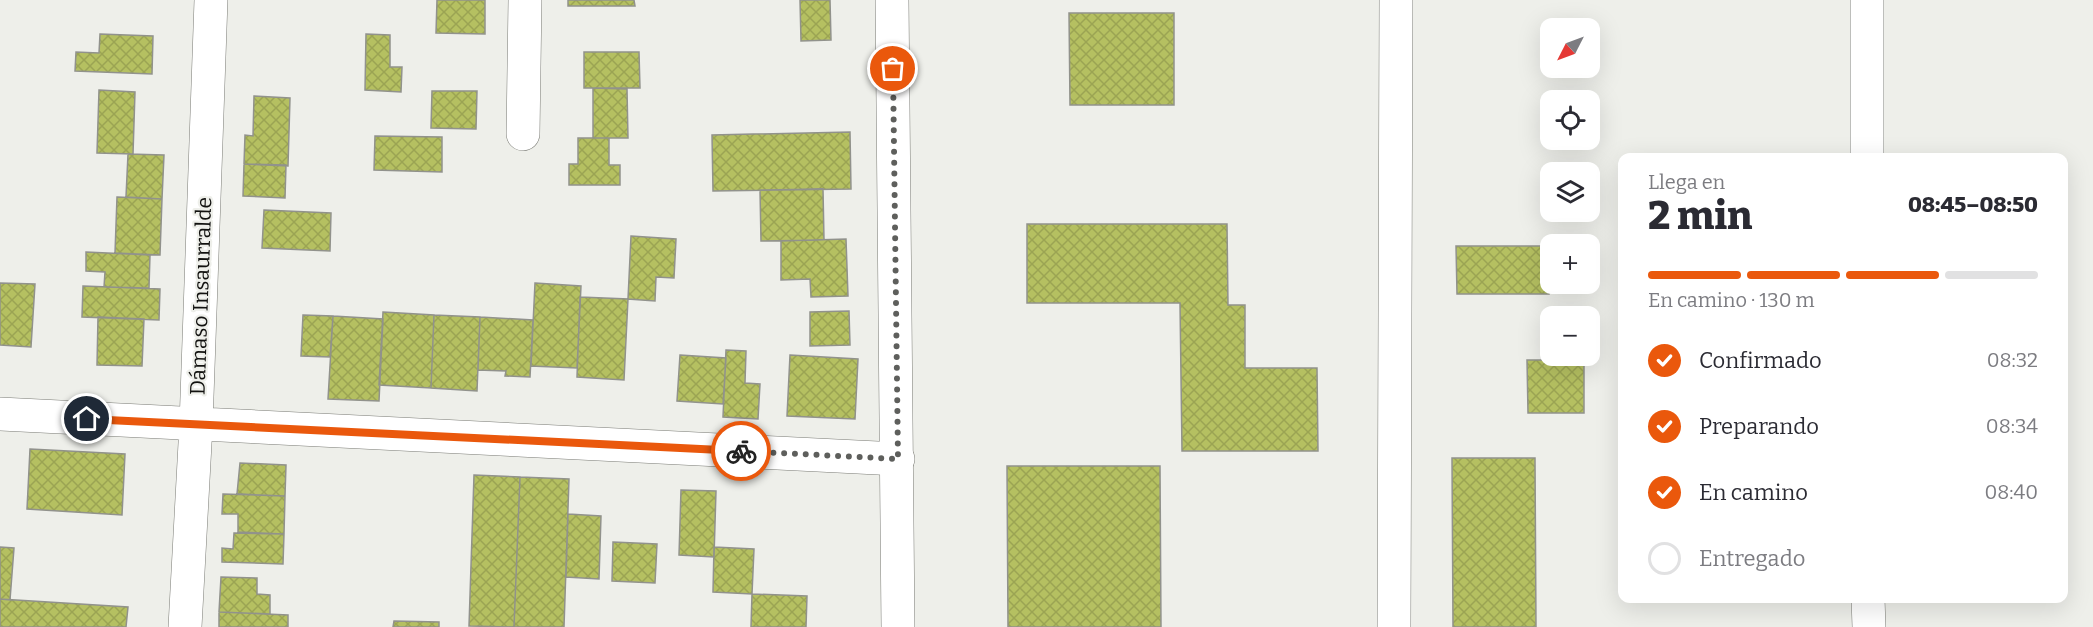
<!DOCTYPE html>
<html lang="es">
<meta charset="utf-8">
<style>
:root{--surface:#fff;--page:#f7f7f7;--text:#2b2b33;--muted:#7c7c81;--line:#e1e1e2;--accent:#ea580c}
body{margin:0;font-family:Bitter,serif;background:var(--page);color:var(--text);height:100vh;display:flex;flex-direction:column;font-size:22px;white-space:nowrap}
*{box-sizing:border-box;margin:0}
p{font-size:20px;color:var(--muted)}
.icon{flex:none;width:33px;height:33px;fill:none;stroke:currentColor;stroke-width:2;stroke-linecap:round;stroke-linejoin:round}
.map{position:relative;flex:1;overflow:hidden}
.details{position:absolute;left:1618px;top:153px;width:450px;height:450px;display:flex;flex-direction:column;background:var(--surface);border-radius:12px;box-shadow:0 6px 24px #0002}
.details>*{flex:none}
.needle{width:39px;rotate:228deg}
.buttons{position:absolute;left:1540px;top:18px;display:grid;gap:12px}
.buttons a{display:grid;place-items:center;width:60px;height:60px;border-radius:12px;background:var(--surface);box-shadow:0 6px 24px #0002;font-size:30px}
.pin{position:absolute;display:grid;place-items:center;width:51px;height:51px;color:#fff;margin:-26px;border:3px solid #fff;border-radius:50%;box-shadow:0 2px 6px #0007}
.courier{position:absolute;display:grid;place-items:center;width:60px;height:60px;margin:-30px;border:4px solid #ea580c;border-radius:50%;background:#fff;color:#222;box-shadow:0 2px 8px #0007}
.headline em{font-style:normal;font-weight:800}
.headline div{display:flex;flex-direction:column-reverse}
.headline{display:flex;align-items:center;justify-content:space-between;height:102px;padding:0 30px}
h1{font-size:39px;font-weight:800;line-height:45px}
.bar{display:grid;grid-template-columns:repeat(4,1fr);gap:9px 6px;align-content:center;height:72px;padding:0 30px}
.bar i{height:8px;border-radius:4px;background:var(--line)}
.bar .active{background:var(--accent)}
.bar p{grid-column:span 4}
ol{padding:0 30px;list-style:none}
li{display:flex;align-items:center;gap:18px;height:66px}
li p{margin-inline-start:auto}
li .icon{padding:6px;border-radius:50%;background:var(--accent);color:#fff;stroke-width:4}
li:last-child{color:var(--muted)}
li i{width:33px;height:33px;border:3px solid var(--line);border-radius:50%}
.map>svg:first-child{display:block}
.building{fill:url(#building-cross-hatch);stroke:#91928c;stroke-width:1.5}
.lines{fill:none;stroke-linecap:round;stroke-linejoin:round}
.street-casing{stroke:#7b7c76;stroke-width:34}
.secondary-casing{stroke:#7b7c76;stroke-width:34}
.street{stroke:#fff;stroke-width:33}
.secondary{stroke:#fff;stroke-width:33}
.done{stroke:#5e5f5c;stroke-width:6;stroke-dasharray:0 10.8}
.route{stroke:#ea580c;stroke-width:8}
.labels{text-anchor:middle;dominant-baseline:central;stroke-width:4.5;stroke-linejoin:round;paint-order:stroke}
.street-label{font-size:21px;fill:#11110f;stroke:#eeefea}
</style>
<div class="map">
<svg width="2093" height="627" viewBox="0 0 2093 627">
<defs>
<pattern id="building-cross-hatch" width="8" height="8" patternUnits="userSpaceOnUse" patternTransform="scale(1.5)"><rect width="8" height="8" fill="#b5c061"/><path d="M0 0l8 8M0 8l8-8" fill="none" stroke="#9ba453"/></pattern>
</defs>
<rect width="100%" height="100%" fill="#eeefea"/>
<path class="building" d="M437,0H485V34L436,33Z
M568,0H634L635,6H568Z
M800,0H830L831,40L801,41Z
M1069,13H1174V105H1070Z
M100,34L153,36L152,74L75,71L76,52L99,53Z
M366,34L390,35V67H402L401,92L365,90Z
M584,52H639L640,88H584Z
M593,88L627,89L628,138H593Z
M99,90L135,92L133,154L97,153Z
M432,91H477L476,129L431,128Z
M254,96L290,98L288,166L244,164L245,135L253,136Z
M850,132L851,189L713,191L712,135Z
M375,136L442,137V172L374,170Z
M578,138H609V165H620V185H569V164H578Z
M128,154L164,155L162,199L126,197Z
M244,164L286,165L285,198L243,196Z
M823,189L824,240L761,241L760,190Z
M117,197L162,199L160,255L115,253Z
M264,210L331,213L330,251L262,248Z
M1027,224H1227L1228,305H1245V368H1317L1318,451H1182L1180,303H1027Z
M631,236L676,239L674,278L656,277L655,301L628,299Z
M846,239L848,296L811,297L810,279L781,280V241Z
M1456,246H1549V294H1457Z
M86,252L150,255L149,288L104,287L105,272L86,271Z
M0,283L35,284L31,347L0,345Z
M535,283L581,286L577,368L531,366Z
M83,286L160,289L159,320L82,317Z
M580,297L628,299L624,380L577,377Z
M849,311L850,345L810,346V312Z
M383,312L434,315L431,388L379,385Z
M303,315L333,316L330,357L301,356Z
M434,315L480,317L477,391L431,388Z
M333,316L383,319L379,401L328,399Z
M98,317L144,319L142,366L97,365Z
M480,317L533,320L530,377L505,376L506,371L478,370Z
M726,350L746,351L745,383L760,384L758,419L723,417Z
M680,355L726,358L723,404L677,401Z
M790,355L858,359L855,419L787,416Z
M1527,360H1584V413H1528Z
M30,449L125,454L122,515L27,509Z
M1452,458H1535L1536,627H1453Z
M240,463L286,465L285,496L237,494Z
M1007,466H1160L1161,627H1008Z
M474,475L520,477L514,627L469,626Z
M520,477L569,479L564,627H514Z
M681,490L716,491L714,557L679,555Z
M223,494L285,496L284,534L238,532V514H222Z
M568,514L601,516L599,579L566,577Z
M234,533L284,534L283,564L222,562V548L233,549Z
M613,542L657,544L655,583L612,581Z
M0,547L14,548L10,600L0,599Z
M714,547L754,549L752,594L713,592Z
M221,577L257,578V594L270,595V614L219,612Z
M752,594L807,596L806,627H751Z
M0,599L128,607L126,627H0Z
M219,612L288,615V627H219Z
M394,621L439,622V627H393Z"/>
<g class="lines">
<g class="street-casing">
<path id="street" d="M1867,0V158
M523,134L525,0
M0,414L898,459
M1868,598L1869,627
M185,627L196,425L211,0
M1394,627L1396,0"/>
</g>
<g class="secondary-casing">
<path id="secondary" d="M892,0L898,627"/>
</g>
<use href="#street" class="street"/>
<use href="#secondary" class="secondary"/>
</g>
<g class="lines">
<path class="done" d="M741,451L898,459L893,69"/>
<path class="route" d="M87,419L741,451"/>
</g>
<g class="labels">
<g class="street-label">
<text transform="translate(201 296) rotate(-88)">Dámaso Insaurralde</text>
</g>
</g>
</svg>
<div class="buttons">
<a><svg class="needle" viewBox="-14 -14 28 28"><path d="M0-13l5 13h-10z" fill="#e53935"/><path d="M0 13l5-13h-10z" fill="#7c7c81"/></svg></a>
<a><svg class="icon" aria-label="locate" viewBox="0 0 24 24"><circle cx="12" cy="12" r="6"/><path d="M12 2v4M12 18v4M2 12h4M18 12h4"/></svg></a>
<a><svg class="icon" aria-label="layers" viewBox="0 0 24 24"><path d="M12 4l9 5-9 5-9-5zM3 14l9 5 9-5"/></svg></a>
<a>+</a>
<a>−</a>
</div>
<div class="pin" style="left:893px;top:69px;background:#ea580c"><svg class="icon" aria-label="bag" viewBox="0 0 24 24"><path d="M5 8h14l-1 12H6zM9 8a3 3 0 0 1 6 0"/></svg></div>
<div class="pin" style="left:87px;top:419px;background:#1f2937"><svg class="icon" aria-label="home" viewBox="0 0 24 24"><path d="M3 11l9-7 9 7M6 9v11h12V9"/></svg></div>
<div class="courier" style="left:741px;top:451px"><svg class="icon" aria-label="bike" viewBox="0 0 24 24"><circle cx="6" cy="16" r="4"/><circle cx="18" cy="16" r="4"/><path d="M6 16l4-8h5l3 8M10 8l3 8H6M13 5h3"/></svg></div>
<section class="details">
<div class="headline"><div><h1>2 min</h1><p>Llega en</p></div><em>08:45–08:50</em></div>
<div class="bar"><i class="active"></i><i class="active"></i><i class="active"></i><i></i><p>En camino · 130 m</p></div>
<ol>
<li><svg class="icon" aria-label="check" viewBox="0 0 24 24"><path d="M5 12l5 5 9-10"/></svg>Confirmado<p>08:32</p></li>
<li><svg class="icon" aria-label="check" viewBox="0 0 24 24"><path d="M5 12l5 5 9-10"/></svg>Preparando<p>08:34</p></li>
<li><svg class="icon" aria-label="check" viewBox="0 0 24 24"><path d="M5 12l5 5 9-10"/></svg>En camino<p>08:40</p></li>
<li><i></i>Entregado</li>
</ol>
</section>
</div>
